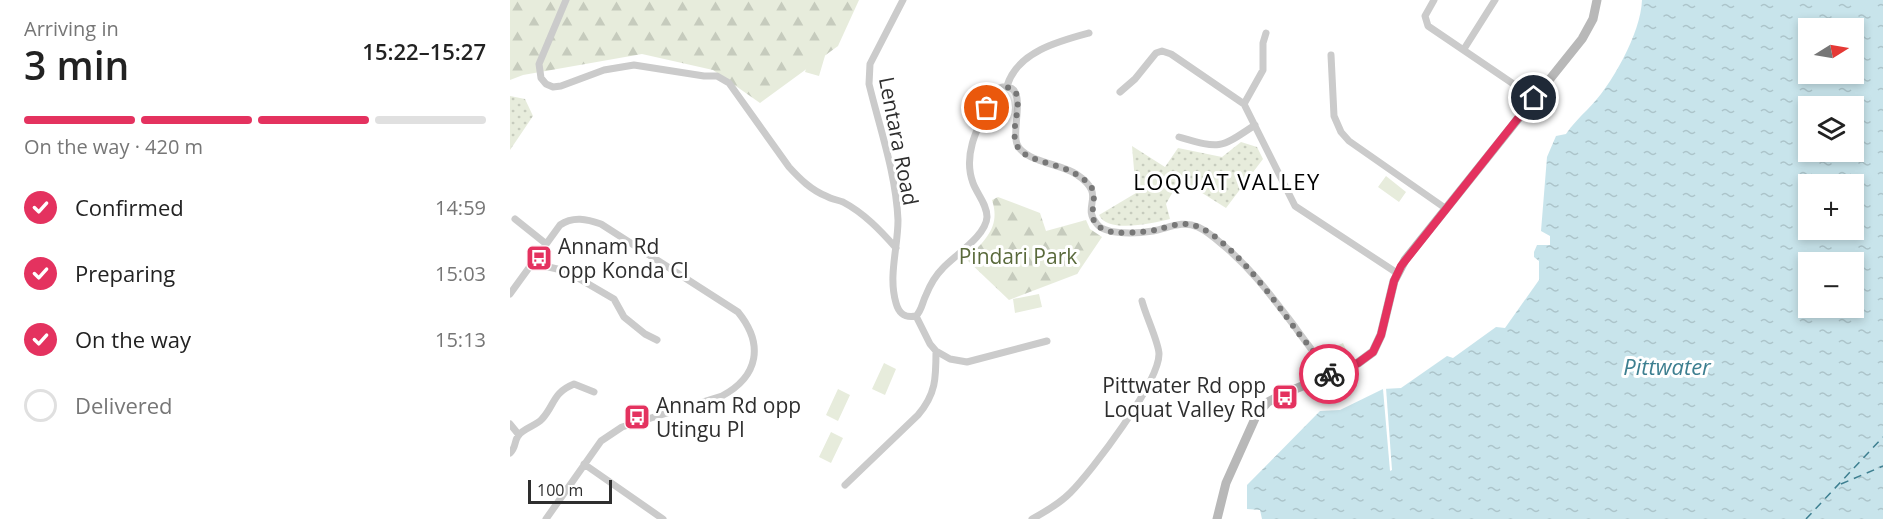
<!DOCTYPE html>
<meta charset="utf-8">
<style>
:root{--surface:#fff;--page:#f2f2f2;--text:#222;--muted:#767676;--line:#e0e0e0;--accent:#e4325f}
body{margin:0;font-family:"Open Sans",sans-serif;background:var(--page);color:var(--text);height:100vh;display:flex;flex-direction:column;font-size:22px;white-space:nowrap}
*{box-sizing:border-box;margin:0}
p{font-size:20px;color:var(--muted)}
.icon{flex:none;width:33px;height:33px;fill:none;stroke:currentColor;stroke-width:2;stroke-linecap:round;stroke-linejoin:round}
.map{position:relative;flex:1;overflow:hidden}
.sheet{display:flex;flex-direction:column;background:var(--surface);width:510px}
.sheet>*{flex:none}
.needle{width:39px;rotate:79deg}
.controls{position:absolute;left:1288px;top:18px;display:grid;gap:12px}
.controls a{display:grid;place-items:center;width:66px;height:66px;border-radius:0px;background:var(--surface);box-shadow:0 3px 9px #0003;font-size:30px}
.scale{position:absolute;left:18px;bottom:15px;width:84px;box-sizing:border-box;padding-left:6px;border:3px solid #2e2e2e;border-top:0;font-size:16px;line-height:21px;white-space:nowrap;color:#2e2e2e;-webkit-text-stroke:4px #fff;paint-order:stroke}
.pin{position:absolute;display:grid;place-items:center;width:51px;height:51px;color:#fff;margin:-26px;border:3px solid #fff;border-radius:50%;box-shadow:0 2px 6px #0007}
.courier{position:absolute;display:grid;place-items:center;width:60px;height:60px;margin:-30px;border:4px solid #e4325f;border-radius:50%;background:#fff;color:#222;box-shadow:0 2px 8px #0007}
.overview em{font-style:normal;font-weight:600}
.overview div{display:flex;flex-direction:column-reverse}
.overview{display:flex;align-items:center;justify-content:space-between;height:102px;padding:0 24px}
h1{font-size:39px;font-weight:600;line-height:45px}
.bar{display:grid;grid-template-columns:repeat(4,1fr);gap:9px 6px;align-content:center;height:72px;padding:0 24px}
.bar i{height:8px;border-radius:4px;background:var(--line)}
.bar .on{background:var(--accent)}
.bar p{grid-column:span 4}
ol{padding:0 24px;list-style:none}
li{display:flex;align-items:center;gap:18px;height:66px}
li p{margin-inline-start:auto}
li .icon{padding:6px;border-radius:50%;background:var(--accent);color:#fff;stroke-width:4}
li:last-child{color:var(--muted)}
li i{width:33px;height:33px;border:3px solid var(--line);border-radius:50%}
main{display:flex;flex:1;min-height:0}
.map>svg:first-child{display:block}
.green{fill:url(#green-dots)}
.forest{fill:url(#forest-firs)}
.pitch{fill:#e7ecdc}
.water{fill:url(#water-ripples);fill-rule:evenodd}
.pier{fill:#fff}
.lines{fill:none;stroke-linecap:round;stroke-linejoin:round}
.ferry{stroke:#3d7f90;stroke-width:1.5;stroke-dasharray:8 6;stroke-linecap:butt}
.minor{stroke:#cbcbcb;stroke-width:7}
.secondary{stroke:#b8b8b8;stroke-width:9}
.done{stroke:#777;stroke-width:6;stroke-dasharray:0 10.8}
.route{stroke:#e4325f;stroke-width:8}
.labels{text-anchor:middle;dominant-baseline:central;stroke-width:6;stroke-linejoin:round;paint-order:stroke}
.street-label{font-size:21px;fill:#2e2e2e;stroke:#fff}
.poi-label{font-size:21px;fill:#2e2e2e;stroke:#fff;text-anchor:start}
.park-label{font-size:21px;fill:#5a6a3c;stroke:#fff}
.neighbourhood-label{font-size:22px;letter-spacing:1.5px;fill:#000;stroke:#fff}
.water-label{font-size:22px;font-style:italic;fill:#3d7f90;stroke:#fff}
</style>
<main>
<section class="sheet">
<div class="overview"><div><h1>3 min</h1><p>Arriving in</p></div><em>15:22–15:27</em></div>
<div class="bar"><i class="on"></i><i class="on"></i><i class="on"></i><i></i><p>On the way · 420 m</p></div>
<ol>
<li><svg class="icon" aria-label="check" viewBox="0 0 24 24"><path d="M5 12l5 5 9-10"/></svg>Confirmed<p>14:59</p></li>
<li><svg class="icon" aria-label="check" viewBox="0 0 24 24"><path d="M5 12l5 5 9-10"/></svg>Preparing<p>15:03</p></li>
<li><svg class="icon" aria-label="check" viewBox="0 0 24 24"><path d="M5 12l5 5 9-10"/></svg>On the way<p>15:13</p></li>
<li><i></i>Delivered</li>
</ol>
</section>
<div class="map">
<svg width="1373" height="519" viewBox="0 0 1373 519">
<defs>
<pattern id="green-dots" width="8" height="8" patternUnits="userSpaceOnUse" patternTransform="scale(1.5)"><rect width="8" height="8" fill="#e7ecdc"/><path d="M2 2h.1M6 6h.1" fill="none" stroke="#c6cbbd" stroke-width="1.8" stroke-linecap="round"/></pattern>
<pattern id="forest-firs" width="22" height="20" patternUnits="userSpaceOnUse" patternTransform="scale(1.5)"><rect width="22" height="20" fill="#e7ecdc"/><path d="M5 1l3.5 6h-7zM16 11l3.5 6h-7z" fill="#c6cbbd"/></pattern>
<pattern id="water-ripples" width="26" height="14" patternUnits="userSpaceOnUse" patternTransform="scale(1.5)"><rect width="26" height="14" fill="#c8e4eb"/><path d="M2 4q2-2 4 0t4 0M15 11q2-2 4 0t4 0" fill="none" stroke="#acc4ca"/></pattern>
</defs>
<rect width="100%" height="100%" fill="#fff"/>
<path class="green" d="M0,96L15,99L23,116L0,150Z
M731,142L747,147L753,159L716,208L670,179L656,204L660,219C643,223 598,234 589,215L626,193L622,146L655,167L668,148L712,157Z"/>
<path class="forest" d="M0,0H349L328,46L250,103L203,70L132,54L13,75L0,80Z
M488,197L530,213L536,231L576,220L580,229L592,237L567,274L499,300L456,259C475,241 491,227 482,200Z"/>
<path class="pitch" d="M304,45L317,49L309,76L295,72Z
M876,176L896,192L889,202L868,187Z
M529,294L532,307L505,313L503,299Z
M833,343L837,352L819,361L814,352Z
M374,363L386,369L375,395L362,389Z
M328,389L340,395L328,421L316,415Z
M321,432L333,438L321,463L309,457Z"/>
<path class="water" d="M1132,0H1373V519H752L750,510L737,509V485L810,411L830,410L873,389L891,388L937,356L943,358L986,327L995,328L1029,280V261L1024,257V252L1027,245H1040V236L1031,231L1037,157L1046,136L1056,134C1062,125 1069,118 1077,110C1101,87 1131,33 1132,0ZM1299,28H1344V74H1299ZM1299,106H1344V152H1299ZM1299,184H1344V230H1299ZM1299,262H1344V308H1299Z"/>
<path class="pier" d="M876,388L882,470L880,471L873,389Z"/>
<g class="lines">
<path class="ferry" d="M1331,484L1373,466
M1296,519L1373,437"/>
<path class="minor" d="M56,0L29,64L31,78L36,84L43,87L51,86L94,70L124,65L194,76H207L219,83L279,167C290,179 301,190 316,196C321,199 328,200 333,202C354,213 371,231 386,248
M393,0L360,64L359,84C370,129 386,174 388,220C388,248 378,276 386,303C389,314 395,318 406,316
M924,0L915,16L918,26L1024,98
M954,49L985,0
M821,55L824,116L831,132L839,141L935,208
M497,86C507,52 549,41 579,33
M610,92L625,79L646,53L652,51L661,54L734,104L785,206L887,273
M734,104L753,70V43L756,33
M669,137C711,149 709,149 745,125
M5,219L35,243
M21,263L56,271L104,299L114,317L135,334L147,340
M0,294L50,225C63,216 77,219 91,224L228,312C254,344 249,376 212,396L112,427L91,441L36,519
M406,316C412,310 412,303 416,295C420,285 425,276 433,268C445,255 476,236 477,217C477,204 467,194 463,183C451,151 472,120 485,92C488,88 491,86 497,87C517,89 501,130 507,144C513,161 551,164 566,174C599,196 570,205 587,224C596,236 630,233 643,231C659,228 672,220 688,227C697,231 705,238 713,245C742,269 762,297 785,327C796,343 809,358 819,375
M426,351L440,359L457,362L537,341
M0,424L9,435
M0,453C6,448 4,442 8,436C13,428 26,426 32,419C45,405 42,393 64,384L84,392
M74,464L153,519
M335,485L408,415C426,394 426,378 426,351L420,344L406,316
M522,519C535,512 549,504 560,493C582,471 649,383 649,354C649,343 635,314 632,301"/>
<path class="secondary" d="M707,519L716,483L747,414L758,402L773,394L848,363L863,352L871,335L884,281L895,260L1072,39L1083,19L1087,0"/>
</g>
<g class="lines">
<path class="done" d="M477,108L488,89L497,87L505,91C514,108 497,132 509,149C519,162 552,164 567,175C573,179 581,183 583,191C587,206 574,221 595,230C606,235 634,232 645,230C655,228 666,223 677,224C712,226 766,302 786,330C797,344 810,358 819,374"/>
<path class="route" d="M819,374L848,363L863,352L871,335L884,281L891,266L1024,98"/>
</g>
<defs>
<g id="bus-square" transform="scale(1.35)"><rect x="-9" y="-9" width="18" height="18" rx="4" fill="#e4325f" stroke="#fff"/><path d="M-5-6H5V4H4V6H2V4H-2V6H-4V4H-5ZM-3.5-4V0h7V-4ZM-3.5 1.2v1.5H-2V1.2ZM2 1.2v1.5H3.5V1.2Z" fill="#fff"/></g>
</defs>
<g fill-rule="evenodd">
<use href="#bus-square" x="29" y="258"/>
<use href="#bus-square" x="775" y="397"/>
<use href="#bus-square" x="127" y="417"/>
</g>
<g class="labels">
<g class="street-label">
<text transform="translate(389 141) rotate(79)">Lentara Road</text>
</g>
<g class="poi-label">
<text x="48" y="246">Annam Rd<tspan x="48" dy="24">opp Konda Cl</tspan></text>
<text x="756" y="385" text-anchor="end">Pittwater Rd opp<tspan x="756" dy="24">Loquat Valley Rd</tspan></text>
<text x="146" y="405">Annam Rd opp<tspan x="146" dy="24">Utingu Pl</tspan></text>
</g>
<g class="park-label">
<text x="508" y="256">Pindari Park</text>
</g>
<g class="neighbourhood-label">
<text x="717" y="181">LOQUAT VALLEY</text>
</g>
<g class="water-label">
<text x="1157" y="366">Pittwater</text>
</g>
</g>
</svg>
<div class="controls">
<a><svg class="needle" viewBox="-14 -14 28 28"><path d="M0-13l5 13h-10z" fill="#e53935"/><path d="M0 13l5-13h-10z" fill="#767676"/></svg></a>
<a><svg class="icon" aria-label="layers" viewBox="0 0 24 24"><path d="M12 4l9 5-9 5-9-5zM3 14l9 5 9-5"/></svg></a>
<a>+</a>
<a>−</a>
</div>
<div class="scale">100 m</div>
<div class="pin" style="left:477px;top:108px;background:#ea580c"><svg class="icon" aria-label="bag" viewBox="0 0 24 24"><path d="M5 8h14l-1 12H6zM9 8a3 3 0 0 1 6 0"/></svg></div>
<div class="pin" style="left:1024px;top:98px;background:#1f2937"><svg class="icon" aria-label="home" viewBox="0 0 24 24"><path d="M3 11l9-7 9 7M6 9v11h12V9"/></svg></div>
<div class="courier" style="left:819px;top:374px"><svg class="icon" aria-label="bike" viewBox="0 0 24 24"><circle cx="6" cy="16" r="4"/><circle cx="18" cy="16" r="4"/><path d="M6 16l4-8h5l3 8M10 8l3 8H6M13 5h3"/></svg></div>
</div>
</main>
